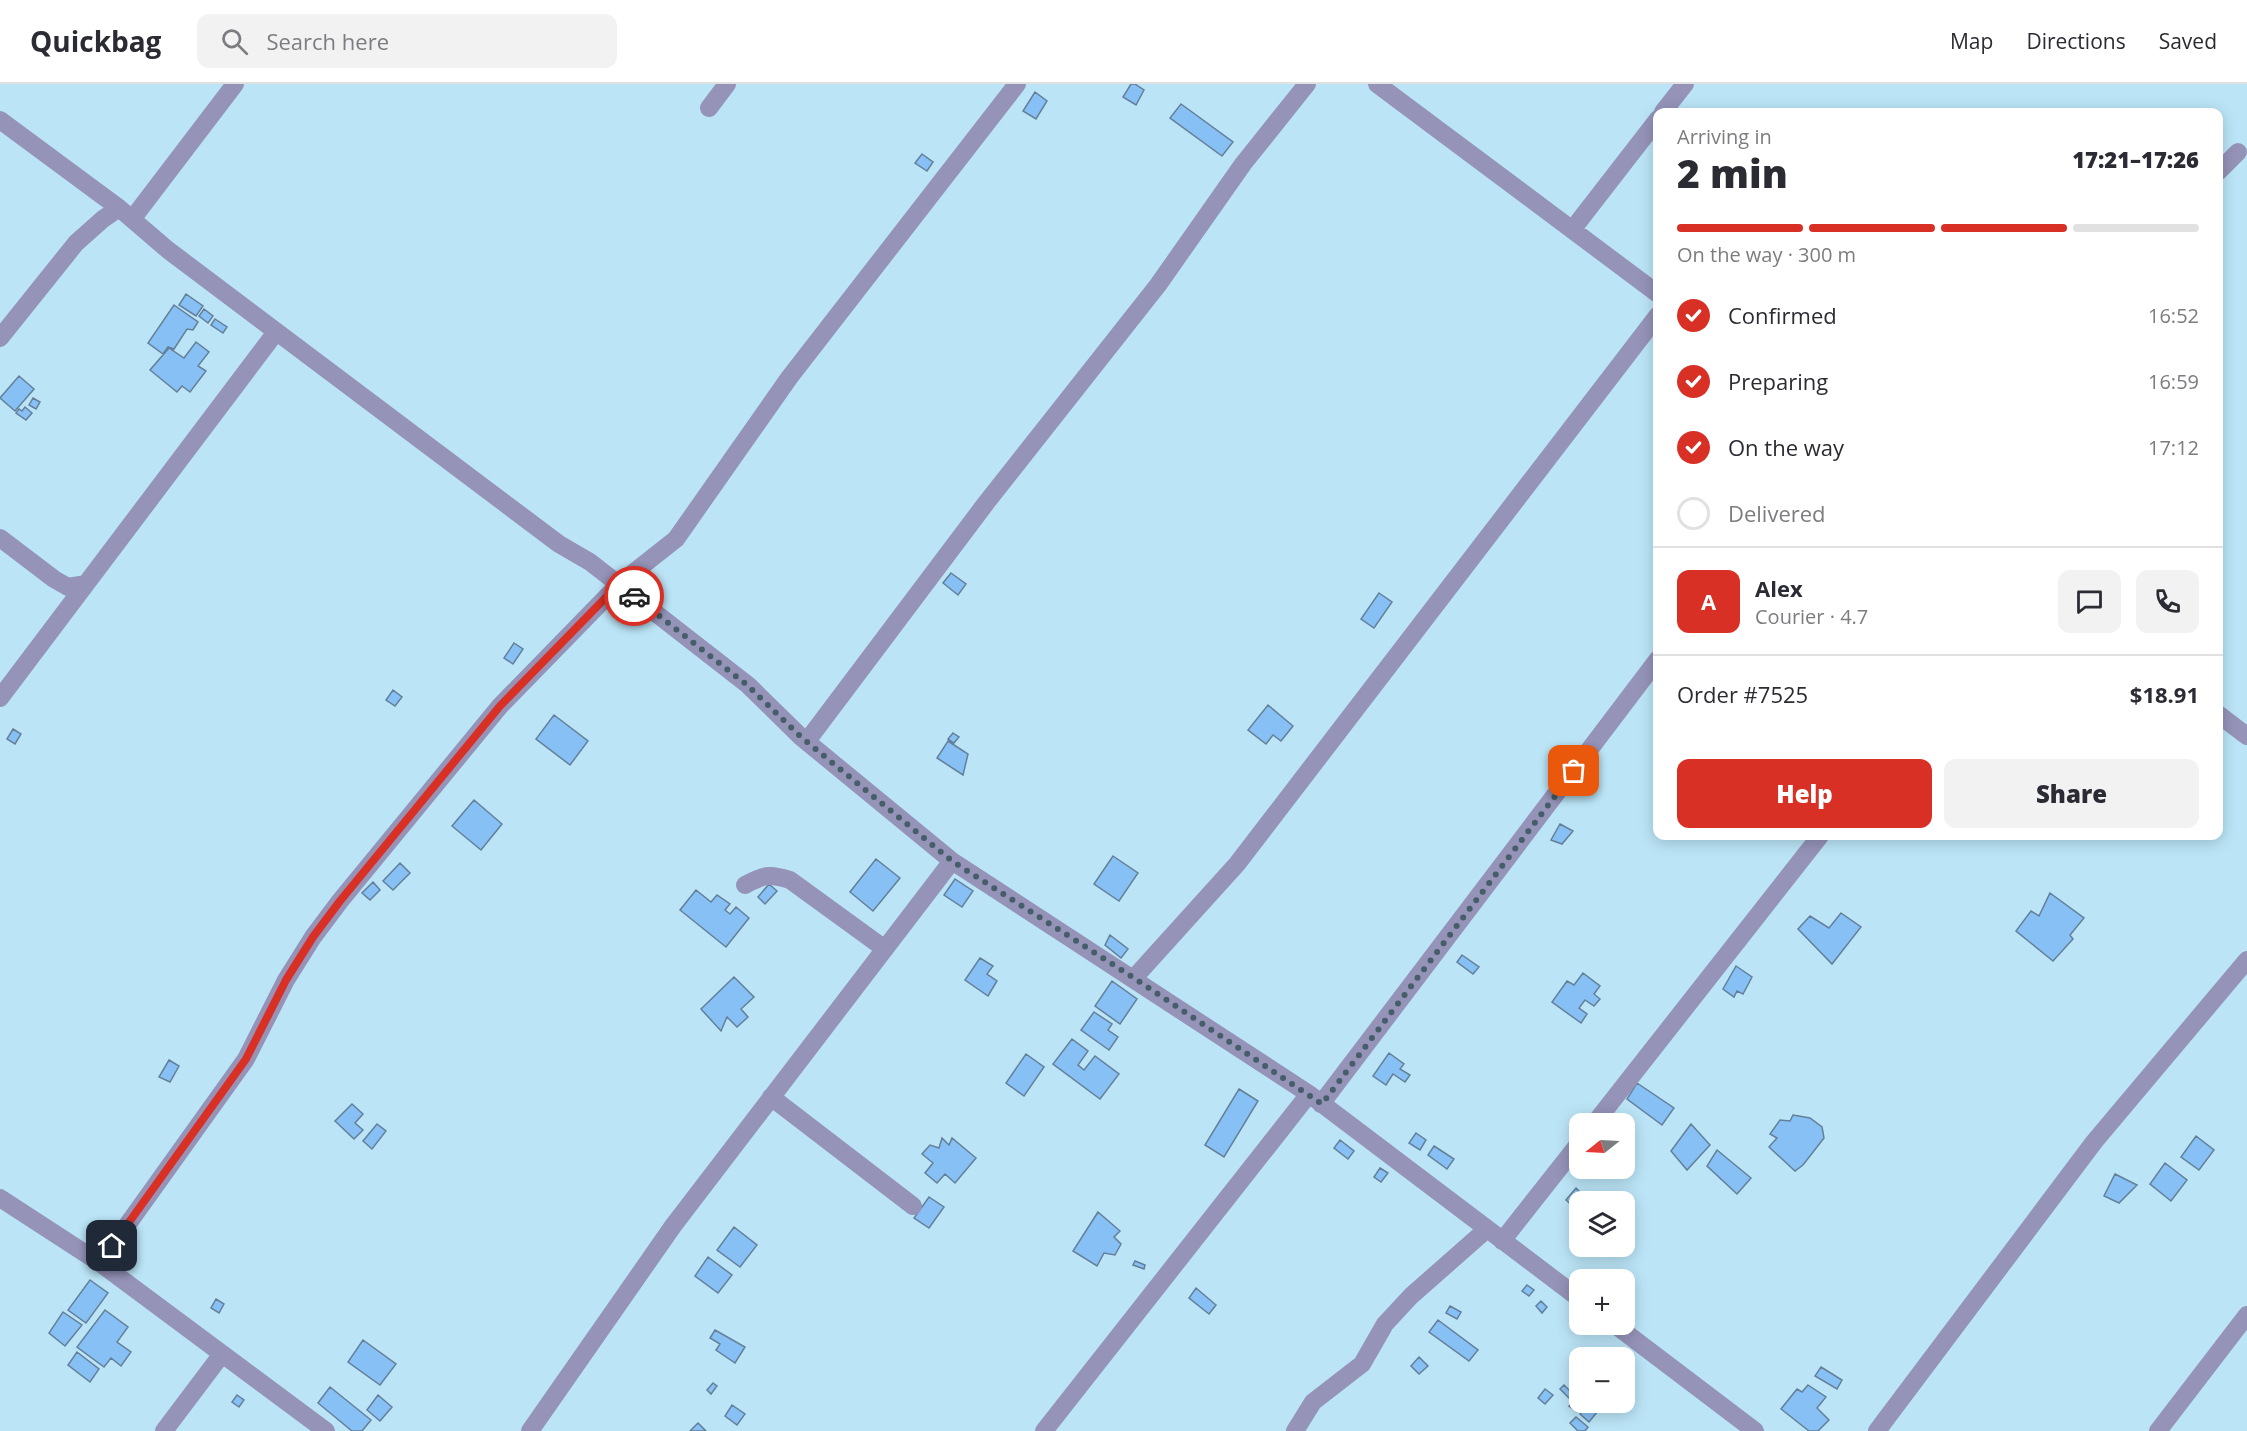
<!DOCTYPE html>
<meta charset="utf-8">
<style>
:root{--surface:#fff;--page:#f2f2f3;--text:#2b2b33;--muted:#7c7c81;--line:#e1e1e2;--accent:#d93025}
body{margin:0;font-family:"Open Sans",sans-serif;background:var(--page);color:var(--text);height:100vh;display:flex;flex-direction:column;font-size:22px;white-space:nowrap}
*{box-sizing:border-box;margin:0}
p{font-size:20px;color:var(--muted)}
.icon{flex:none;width:33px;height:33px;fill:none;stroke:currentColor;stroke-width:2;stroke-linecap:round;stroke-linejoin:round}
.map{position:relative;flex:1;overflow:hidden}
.sheet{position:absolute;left:1653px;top:24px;width:570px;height:732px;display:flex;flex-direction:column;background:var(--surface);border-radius:12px;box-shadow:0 3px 15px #0003}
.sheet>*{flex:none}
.needle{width:39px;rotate:252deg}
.buttons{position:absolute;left:1569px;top:1029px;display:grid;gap:12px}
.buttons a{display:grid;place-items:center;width:66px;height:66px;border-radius:12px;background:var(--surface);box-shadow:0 3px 15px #0003;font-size:30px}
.pin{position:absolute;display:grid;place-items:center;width:51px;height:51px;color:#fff;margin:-26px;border-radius:12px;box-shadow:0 3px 9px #0006}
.courier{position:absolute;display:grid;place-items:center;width:60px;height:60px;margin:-30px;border:4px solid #d93025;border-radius:50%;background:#fff;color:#222;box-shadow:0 2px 8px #0007}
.summary em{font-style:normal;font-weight:800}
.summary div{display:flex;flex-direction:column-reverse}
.summary{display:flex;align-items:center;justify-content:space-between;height:102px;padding:0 24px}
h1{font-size:39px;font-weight:800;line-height:45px}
.bar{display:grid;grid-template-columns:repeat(4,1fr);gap:9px 6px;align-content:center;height:72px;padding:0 24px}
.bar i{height:8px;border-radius:4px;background:var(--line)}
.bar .on{background:var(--accent)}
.bar p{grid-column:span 4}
.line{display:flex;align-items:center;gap:15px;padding:0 24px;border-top:2px solid var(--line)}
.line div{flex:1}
.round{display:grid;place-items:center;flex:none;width:63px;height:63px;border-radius:12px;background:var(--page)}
ol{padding:0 24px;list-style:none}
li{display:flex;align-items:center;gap:18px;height:66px}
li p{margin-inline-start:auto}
li .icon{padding:6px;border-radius:50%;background:var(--accent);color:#fff;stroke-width:4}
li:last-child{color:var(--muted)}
li i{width:33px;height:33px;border:3px solid var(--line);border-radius:50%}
.button{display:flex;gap:12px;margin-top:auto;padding:12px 24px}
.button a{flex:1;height:69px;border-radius:12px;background:var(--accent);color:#fff;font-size:24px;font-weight:800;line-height:69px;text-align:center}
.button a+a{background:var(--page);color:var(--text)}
header{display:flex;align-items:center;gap:36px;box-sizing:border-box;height:84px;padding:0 30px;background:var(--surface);border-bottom:2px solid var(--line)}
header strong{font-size:28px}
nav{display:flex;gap:33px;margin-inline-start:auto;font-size:21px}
.search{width:420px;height:54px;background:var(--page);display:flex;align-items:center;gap:15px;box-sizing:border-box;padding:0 21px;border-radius:12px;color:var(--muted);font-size:22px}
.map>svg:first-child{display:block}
.building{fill:#87c0f4;stroke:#647f99;stroke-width:1.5}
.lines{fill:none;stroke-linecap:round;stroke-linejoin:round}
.minor{stroke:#9593b8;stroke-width:18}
.done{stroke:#455e69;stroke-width:6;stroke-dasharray:0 10.8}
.route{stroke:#d93025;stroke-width:8}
</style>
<header>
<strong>Quickbag</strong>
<div class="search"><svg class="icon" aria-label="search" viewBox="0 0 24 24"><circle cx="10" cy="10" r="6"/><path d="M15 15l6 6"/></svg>Search here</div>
<nav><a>Map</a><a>Directions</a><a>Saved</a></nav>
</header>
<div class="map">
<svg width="2247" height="1347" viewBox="0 0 2247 1347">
<rect width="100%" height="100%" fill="#bbe5f7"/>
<path class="building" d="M1131,0H1135L1144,6L1136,21L1123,13Z
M1035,8L1047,17L1036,35L1023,27Z
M1181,20L1233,58L1222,72L1170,34Z
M922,70L933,78L927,87L915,79Z
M186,210L203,222L196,232L179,221Z
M174,221L198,238L193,246L187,245L174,265L168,263L163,270L148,259Z
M204,225L213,232L208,239L199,232Z
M215,235L227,243L223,249L211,241Z
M196,258L209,268L198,282L206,287L190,308L182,302L177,308L150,286L169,264L184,274Z
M19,292L34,305L15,327L0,314Z
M33,314L40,318L36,325L29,321Z
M25,323L32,329L26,336L16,329L19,325L22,327Z
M951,489L966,500L958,511L943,499Z
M1379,509L1392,518L1374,544L1361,535Z
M514,559L523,565L513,580L504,574Z
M393,606L402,613L395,622L386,616Z
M1268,621L1293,642L1281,657L1273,651L1266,660L1248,646Z
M554,631L588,657L570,681L536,655Z
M13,645L21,650L15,660L7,655Z
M953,649L959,653L954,659L948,655Z
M948,657L968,670L963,691L937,674Z
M474,716L502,740L481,766L452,742Z
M1560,740L1573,747L1562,760L1551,756Z
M1113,772L1138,789L1119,817L1094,800Z
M876,775L900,794L873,827L850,808Z
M400,779L410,789L393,806L383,797Z
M955,795L973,807L962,823L944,811Z
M373,798L380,806L370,816L362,809Z
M769,800L777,807L765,820L758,813Z
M696,806L711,818L717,811L730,820L725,826L730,830L736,823L749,834L726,863L680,826Z
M2050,809L2084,834L2070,851L2073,855L2053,877L2016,847L2031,827L2039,832Z
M1841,829L1861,843L1832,880L1798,845L1810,832L1829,844Z
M1110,851L1128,865L1121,874L1105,861Z
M1462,871L1479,883L1473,890L1457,878Z
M980,874L993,882L987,890L997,897L988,912L965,896Z
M1736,882L1752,893L1743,910L1737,907L1734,913L1723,905Z
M1583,889L1600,902L1594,910L1600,915L1594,922L1585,916L1579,924L1587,930L1581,939L1552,918L1567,897L1574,901Z
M734,893L754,913L741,925L748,933L737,943L727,933L721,947L701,925Z
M1112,897L1137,915L1120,940L1095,922Z
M1094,928L1112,940L1108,946L1118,953L1109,966L1081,946Z
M1072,955L1088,967L1078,981L1084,986L1095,972L1119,990L1100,1015L1053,980Z
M1389,969L1404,980L1400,985L1410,991L1405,998L1393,990L1386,1001L1373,992Z
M1026,970L1044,983L1024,1012L1006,999Z
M169,976L179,982L170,998L159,993Z
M1637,999L1674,1024L1662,1041L1627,1015Z
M1239,1005L1258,1017L1224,1073L1205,1061Z
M352,1020L363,1030L355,1039L363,1046L354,1055L335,1037Z
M1793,1031L1810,1034L1822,1043L1824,1054L1803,1081L1795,1087L1769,1063L1777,1054L1770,1050L1780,1036L1790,1037Z
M377,1040L386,1047L372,1065L363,1057Z
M1691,1040L1710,1061L1687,1086L1671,1067Z
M1416,1049L1426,1056L1420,1066L1409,1059Z
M2196,1052L2214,1066L2199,1086L2181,1073Z
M942,1054L949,1061L952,1054L976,1074L955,1099L945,1090L937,1099L925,1089L933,1079L922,1070L930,1061L939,1064Z
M1340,1056L1354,1067L1348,1075L1334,1064Z
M1434,1062L1454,1075L1447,1085L1428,1071Z
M1717,1066L1751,1094L1737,1110L1707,1082Z
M2165,1079L2187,1096L2171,1117L2150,1100Z
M1380,1084L1388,1089L1381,1098L1374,1093Z
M2115,1090L2137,1101L2119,1119L2104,1112Z
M1576,1104L1586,1114L1583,1118H1580L1576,1125L1566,1116Z
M929,1113L944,1123L929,1144L914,1134Z
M1098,1128L1120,1147L1114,1153L1121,1160L1115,1171L1104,1169L1097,1182L1073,1167Z
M734,1143L757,1161L740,1183L717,1166Z
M708,1173L732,1191L718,1209L695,1192Z
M1135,1177L1145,1181L1144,1185L1133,1181Z
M90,1196L108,1209L86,1239L68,1226Z
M1527,1201L1534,1206L1529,1212L1522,1207Z
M1196,1204L1216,1221L1209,1230L1189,1214Z
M216,1215L224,1220L219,1229L211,1224Z
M1541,1217L1547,1223L1542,1229L1536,1222Z
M1450,1222L1461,1228L1457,1235L1446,1229Z
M105,1226L128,1243L117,1258L131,1268L121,1282L111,1274L104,1283L77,1263Z
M63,1228L82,1241L65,1262L49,1249Z
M1438,1236L1478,1266L1469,1277L1429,1248Z
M715,1246L745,1263L735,1279L716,1266L720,1260L710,1254Z
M363,1256L396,1280L380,1301L348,1278Z
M77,1268L99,1285L90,1298L68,1281Z
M1419,1273L1428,1282L1419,1290L1411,1282Z
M1821,1283L1842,1296L1837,1305L1815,1292Z
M713,1299L717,1302L711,1310L707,1306Z
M1564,1301L1574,1311L1570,1315L1560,1305Z
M1808,1301L1826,1313L1817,1324L1829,1336L1818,1347H1809L1781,1325L1797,1305L1802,1308Z
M330,1303L371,1336L362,1347H352L318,1319Z
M1545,1305L1553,1311L1545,1320L1538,1314Z
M237,1311L244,1316L239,1323L232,1318Z
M378,1311L392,1323L380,1337L367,1326Z
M1574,1316L1582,1323L1577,1328L1569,1322Z
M1590,1318H1598L1602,1322L1589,1338L1580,1330Z
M732,1321L745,1330L737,1341L725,1332Z
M1576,1333L1588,1343L1585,1347H1578L1570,1339Z
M698,1339L706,1347H690Z"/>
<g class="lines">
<path class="minor" d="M1377,0L1658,210
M709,24L727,0
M1663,28L1685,0
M0,36L119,124
M2218,88L2238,68
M133,134L235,0
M1572,146L1658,35
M0,254L76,159L103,135L119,124L168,166L559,460L590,478L748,601L801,653L952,777L1309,1010L1580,1215
M0,454L54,495L68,503L86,500
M0,614L276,248
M2218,630L2247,652
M807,657L986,419L1158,201L1243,80L1307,0
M745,801C764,791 769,789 790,796L885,865
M1134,894L1237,780L1658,231
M771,1013L913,1122
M1321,1020L1658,575
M1594,1040L1820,752
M0,1114L100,1179L326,1347
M1502,1157L1580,1058
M100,1179L246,975L286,896L313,853L340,817L500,622L619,500L676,455L789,294L1017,0
M1614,1240L1755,1347
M164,1347L222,1270
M530,1347L673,1142L952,777
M1044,1347L1309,1010
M1295,1347L1313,1318L1362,1280L1385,1240L1411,1212L1487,1145
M1877,1347L2094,1058L2247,876
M2158,1347L2247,1231"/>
</g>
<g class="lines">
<path class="done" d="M634,512L747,601L801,653L952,777L1134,894L1322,1020L1574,687"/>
<path class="route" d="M112,1162L246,975L286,896L313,853L340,817L500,622L619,500L634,512"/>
</g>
</svg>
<div class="buttons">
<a><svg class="needle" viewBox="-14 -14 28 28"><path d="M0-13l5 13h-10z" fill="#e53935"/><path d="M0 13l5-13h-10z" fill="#7c7c81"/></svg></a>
<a><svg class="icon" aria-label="layers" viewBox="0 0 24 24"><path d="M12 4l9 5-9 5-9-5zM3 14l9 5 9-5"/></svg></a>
<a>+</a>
<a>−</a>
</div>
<div class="pin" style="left:1574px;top:687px;background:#ea580c"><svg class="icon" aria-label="bag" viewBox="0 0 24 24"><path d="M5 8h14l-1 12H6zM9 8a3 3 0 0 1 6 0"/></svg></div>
<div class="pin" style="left:112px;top:1162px;background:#1f2937"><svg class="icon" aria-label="home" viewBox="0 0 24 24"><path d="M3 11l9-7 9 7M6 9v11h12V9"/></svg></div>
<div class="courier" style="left:634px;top:512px"><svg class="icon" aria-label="car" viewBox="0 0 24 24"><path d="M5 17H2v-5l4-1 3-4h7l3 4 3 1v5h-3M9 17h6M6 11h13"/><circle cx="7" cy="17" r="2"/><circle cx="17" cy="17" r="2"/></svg></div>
<section class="sheet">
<div class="summary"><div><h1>2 min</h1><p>Arriving in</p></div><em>17:21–17:26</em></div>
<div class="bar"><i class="on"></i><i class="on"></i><i class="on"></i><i></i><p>On the way · 300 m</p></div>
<ol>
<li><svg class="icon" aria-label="check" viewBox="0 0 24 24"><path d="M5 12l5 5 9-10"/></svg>Confirmed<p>16:52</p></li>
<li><svg class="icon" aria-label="check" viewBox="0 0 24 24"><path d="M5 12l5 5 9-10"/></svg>Preparing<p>16:59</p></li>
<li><svg class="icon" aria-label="check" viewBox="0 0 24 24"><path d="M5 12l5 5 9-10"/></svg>On the way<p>17:12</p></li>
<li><i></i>Delivered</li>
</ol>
<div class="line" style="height:108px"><b class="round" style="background:var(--accent);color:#fff">A</b><div><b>Alex</b><p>Courier · 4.7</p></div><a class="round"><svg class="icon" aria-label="chat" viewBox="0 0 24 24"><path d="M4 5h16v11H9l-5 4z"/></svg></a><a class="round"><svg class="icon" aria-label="phone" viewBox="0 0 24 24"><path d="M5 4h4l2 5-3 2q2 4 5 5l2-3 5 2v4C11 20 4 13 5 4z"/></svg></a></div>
<div class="line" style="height:78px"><div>Order #7525</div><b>$18.91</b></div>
<div class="button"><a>Help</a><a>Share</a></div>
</section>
</div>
